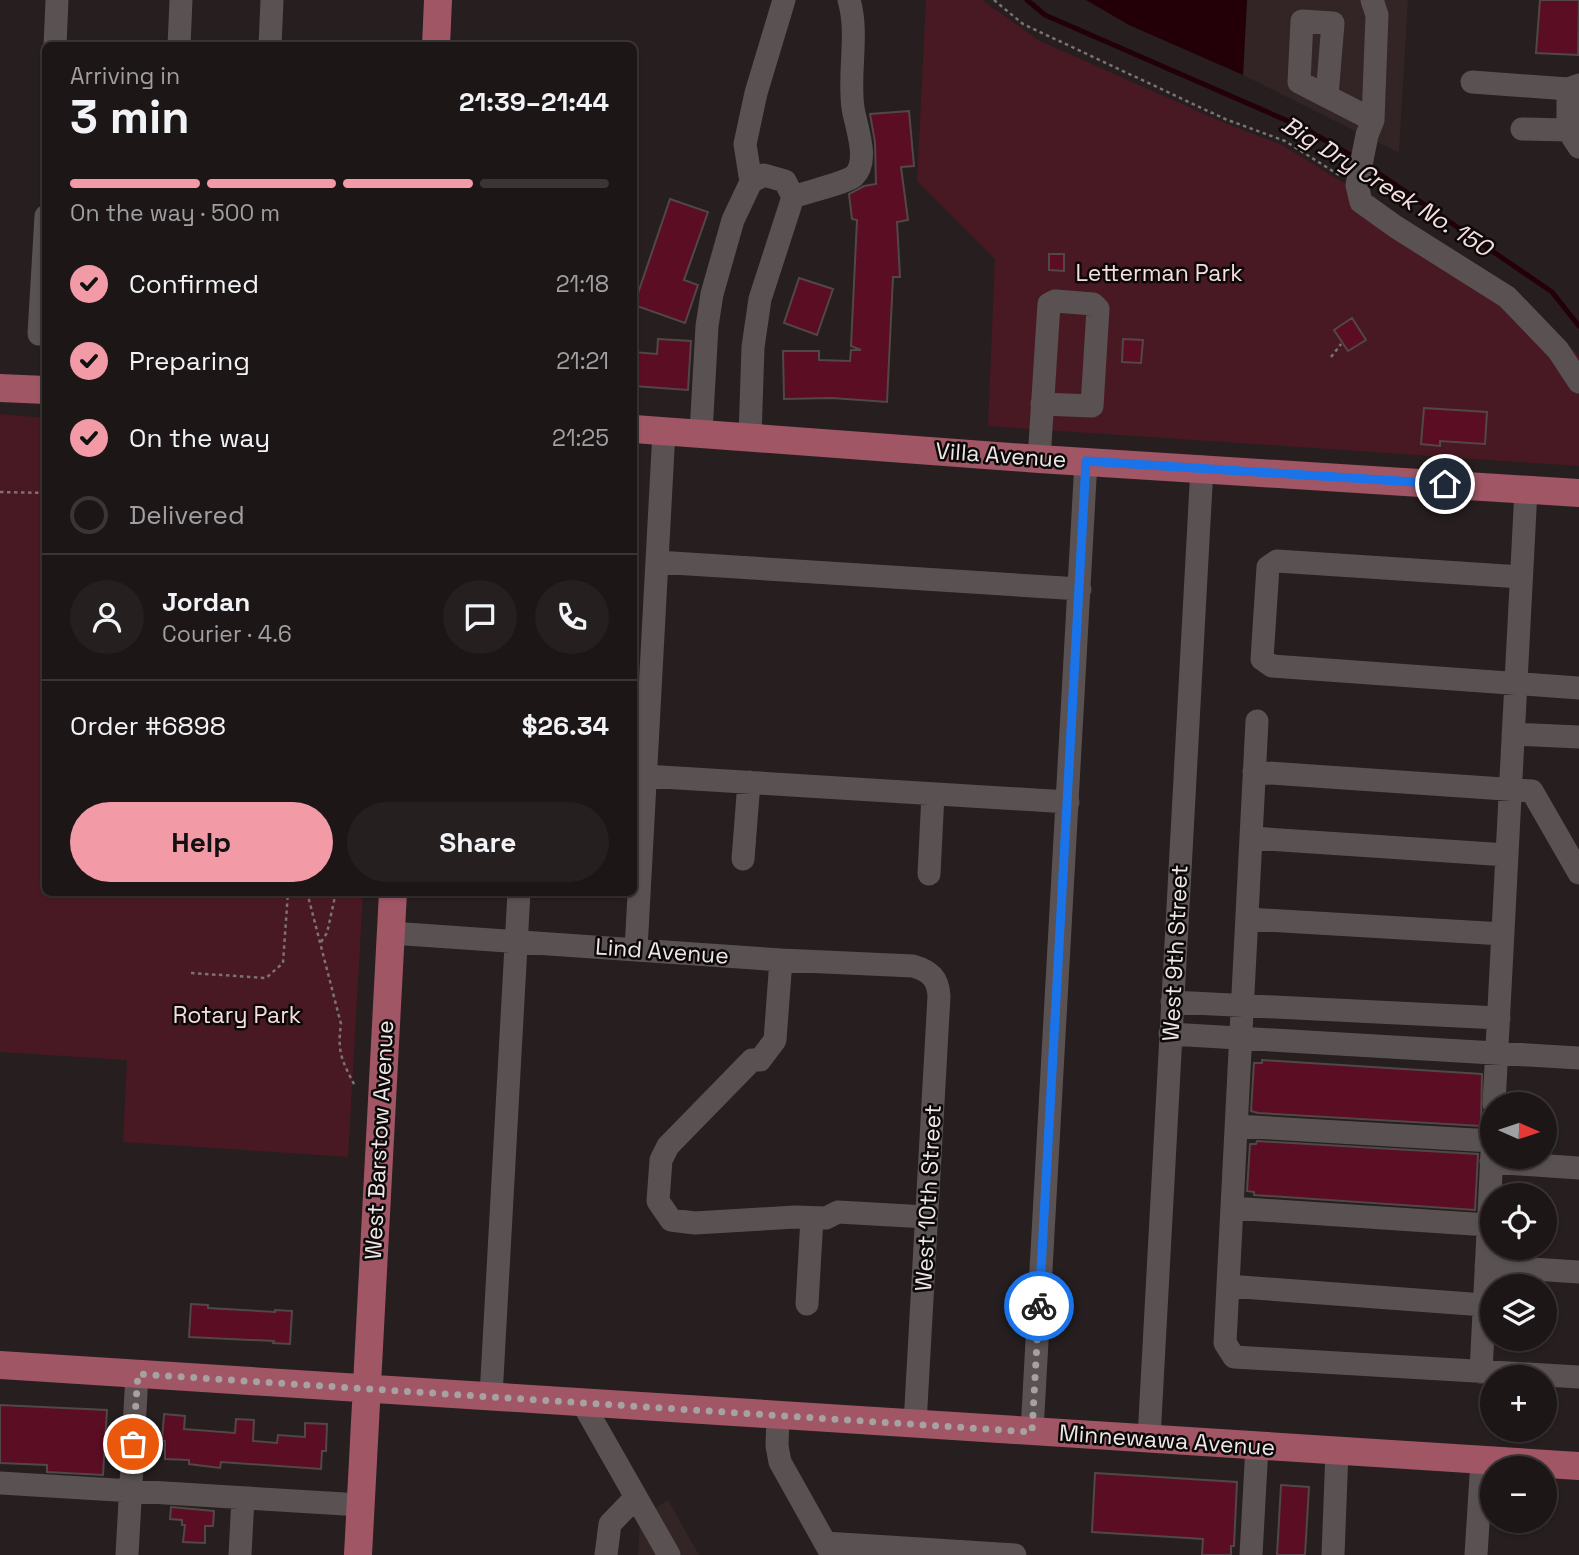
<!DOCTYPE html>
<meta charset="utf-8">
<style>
:root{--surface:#1c1617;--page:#251f20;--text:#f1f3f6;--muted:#a09fa1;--line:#3a3536;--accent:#f39aa7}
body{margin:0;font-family:"Space Grotesk",sans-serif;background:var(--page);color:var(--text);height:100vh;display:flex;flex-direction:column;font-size:26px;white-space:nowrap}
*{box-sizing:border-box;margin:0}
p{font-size:23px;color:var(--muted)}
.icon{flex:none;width:38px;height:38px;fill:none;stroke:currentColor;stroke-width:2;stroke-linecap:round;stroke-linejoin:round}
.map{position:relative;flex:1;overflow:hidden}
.sheet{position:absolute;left:42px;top:42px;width:595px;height:854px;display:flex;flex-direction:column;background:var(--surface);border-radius:10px;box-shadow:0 2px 5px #0004,0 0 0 2px var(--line)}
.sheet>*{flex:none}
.needle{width:46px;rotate:93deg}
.tools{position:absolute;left:1480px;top:1092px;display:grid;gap:14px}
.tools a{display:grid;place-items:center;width:77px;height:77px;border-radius:50%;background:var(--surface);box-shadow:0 2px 5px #0004,0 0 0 2px var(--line);font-size:35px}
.pin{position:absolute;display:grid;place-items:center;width:60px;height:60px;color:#fff;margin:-30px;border:4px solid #fff;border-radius:50%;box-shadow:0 2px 7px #0007}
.courier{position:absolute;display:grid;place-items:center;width:70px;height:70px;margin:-35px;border:5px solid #1a73e8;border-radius:50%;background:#fff;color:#222;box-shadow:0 2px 9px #0007}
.headline em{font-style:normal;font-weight:700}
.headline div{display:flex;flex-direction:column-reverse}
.headline{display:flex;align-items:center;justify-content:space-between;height:119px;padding:0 28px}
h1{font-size:46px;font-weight:700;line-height:52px}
.bar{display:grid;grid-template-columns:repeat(4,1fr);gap:10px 7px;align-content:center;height:84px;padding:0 28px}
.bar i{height:9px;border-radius:5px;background:var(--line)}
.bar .active{background:var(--accent)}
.bar p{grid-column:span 4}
.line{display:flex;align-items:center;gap:18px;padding:0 28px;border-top:2px solid var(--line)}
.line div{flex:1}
.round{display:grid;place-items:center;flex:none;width:74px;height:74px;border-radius:37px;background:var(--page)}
ol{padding:0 28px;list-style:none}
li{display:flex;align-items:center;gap:21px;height:77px}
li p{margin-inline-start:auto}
li .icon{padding:7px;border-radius:50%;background:var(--accent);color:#111;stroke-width:4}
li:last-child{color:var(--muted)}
li i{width:38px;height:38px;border:4px solid var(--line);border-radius:50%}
.action{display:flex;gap:14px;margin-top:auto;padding:14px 28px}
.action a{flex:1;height:80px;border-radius:42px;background:var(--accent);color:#111;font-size:28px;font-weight:700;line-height:80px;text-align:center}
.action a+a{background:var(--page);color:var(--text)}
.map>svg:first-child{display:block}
.built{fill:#332426}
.green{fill:#491923}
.water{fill:#230008}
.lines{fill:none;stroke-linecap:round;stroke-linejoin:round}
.stream{stroke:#230008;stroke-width:5}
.building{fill:#5b0d23;stroke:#514748;stroke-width:2}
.path{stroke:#7a7273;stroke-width:2.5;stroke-dasharray:3.5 3.5;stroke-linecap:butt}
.minor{stroke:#5a5152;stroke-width:23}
.major{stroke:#a05664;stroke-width:28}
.done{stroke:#a7a1a2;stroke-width:7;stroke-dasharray:0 12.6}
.route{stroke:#1a73e8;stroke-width:9}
.labels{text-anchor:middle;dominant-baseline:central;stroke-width:5;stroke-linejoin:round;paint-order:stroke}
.park-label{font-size:23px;fill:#f6dde0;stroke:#0d0909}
.street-label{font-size:23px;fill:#ede7e8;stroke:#0d0909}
.water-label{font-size:24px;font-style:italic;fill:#f6dde0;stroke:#0d0909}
</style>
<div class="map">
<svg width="1579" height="1555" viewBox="0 0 1579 1555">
<rect width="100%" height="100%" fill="#261e1f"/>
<path class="built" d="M1247,0H1408L1399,153L1243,75Z
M668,1500L699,1555H638L640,1518Z"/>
<path class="green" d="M926,0H982L1038,40L1222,122L1282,145L1393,213L1526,301L1579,356V466L988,426L995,259L917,181Z
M0,414L45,418L46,892L363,893L348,1157L123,1142L127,1060L0,1052Z"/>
<path class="water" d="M1086,0H1247L1243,75L1129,25Z"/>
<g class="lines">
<path class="stream" d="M1027,0L1045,15L1304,128L1357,159
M1368,166L1552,292L1579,326"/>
</g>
<path class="building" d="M1540,0H1579L1578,55L1536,53Z
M909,111L914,166L901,167L908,220L897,222L900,277H893L887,402L832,398L784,399L783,351H819V360L850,361L851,350H861L851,346L857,220L852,219L849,194L864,186L876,184L875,142L870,114Z
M670,199L708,212L684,280L698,285L685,323L634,305Z
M1049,254H1064V271L1049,270Z
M799,278L833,289L817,335L784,323Z
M1352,318L1366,340L1348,351L1334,330Z
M658,339L691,341L688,390L634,386V352L657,354Z
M1123,339L1143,340L1141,363L1122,362Z
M1424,408L1487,412L1485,444L1440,441V446L1421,444Z
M1262,1060L1482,1074L1481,1126L1258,1113L1251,1111L1254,1063H1262Z
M1257,1141L1478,1154L1475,1210L1254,1195V1192L1247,1191L1250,1144H1256Z
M191,1304L208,1305V1308L275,1312V1310L292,1311L290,1344L273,1343L274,1341L189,1337Z
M0,1405L107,1410L103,1475L47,1472V1465L0,1463Z
M164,1414L185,1416L184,1429L235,1433L236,1419L254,1420L253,1441L277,1443L278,1435L305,1437V1423L327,1424L326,1451H322L321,1469L221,1462L220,1468L189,1464V1460L165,1459V1441H162Z
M1095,1473L1237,1482L1234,1546H1231V1555H1202L1203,1539L1092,1532Z
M1281,1485L1309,1487L1305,1555H1277Z
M171,1507L214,1511L213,1526H205V1543L183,1542L185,1525H182V1520L170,1519Z"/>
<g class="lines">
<path class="path" d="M994,0L1023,24L1225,119L1285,141L1339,175
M1331,357L1341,344
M0,492L46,493
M307,892L341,1024C337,1052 342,1061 355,1086
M321,942L327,933L336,892
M191,973L266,978L283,963L288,892"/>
<path class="minor" d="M1372,0L1377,15L1373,120L1367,135L1357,185L1361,202L1396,227L1507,297L1558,350L1579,382
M55,46L57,0
M179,46L181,0
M270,46L272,0
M1472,82L1568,89
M1579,85L1568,89V130L1579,147
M1327,96L1333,23L1302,21L1299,82L1373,120
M1522,129L1568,130
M751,182L745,144L756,93L784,0
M793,197C806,192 846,183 854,176C870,161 856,127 853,108C848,72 859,34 849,0
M46,216L39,334H46
M701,433L707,326L712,294L733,220L751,182L764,175L785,181L793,197L760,299L753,347L750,437
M1039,459L1049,304L1055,301L1093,304L1098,309L1092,406L1042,404
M657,562L1080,589
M1521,577L1277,561L1268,567L1262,659L1272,666L1579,688
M1257,721L1225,1343L1234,1357L1579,1377
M1513,734L1579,737
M1254,772L1532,791L1579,873
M645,776L1068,802
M1251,838L1507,855
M743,859L749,782
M929,874L933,794
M1247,919L1503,934
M391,933L781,960L913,966C930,971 938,978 939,996L915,1424
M636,950L664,431
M781,960L775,1040L760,1060H752L668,1146L661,1160L658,1201L671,1220L695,1223L795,1217L826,1218L838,1212L926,1217
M1172,1002L1499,1018
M1170,1034L1579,1058
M1494,1104L1526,490
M1237,1126L1492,1141
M1491,1162L1579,1168
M1232,1208L1488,1225
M1486,1266L1579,1272
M1228,1286L1484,1305
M807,1304L812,1218
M1481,1372L1493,1133
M491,1396L519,892
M582,1402L636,1497L610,1524L606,1555
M778,1415L777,1446L780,1462L832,1555
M1032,1431L1086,461
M1149,1438L1202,467
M0,1483L361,1505
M636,1497L669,1555
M825,1543L1015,1555
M127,1555L137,1374
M240,1555L243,1498
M1251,1555L1257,1446
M1333,1555L1337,1451
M1476,1555L1482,1460"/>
<path class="major" d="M436,46L438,0
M0,388L46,390
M634,429L1039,459L1579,493
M0,1365L1579,1466
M358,1555L393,892"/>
</g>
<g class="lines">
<path class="done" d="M133,1444L138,1374L1032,1432L1039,1306"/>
<path class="route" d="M1039,1306L1086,461L1445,484"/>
</g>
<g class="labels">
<g class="park-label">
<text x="1159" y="273">Letterman Park</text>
<text x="237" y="1015">Rotary Park</text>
</g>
<g class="street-label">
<text transform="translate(1001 455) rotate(4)">Villa Avenue</text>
<text transform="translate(662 951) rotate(4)">Lind Avenue</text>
<text transform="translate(1175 953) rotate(-87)">West 9th Street</text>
<text transform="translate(379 1140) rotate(-87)">West Barstow Avenue</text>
<text transform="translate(928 1198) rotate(-87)">West 10th Street</text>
<text transform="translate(1167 1440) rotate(4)">Minnewawa Avenue</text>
</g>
<g class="water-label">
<text transform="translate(1387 186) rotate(32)">Big Dry Creek No. 150</text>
</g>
</g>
</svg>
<div class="tools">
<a><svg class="needle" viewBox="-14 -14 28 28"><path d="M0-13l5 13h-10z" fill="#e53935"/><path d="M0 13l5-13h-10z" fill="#a09fa1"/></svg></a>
<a><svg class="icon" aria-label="locate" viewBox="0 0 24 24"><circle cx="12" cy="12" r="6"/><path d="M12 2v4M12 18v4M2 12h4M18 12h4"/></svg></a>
<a><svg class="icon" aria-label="layers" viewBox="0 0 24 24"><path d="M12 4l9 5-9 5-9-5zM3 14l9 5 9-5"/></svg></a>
<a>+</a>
<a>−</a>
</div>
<div class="pin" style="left:133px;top:1444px;background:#ea580c"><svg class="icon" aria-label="bag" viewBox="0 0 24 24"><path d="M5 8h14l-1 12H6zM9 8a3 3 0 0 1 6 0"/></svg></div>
<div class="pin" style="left:1445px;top:484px;background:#1f2937"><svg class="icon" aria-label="home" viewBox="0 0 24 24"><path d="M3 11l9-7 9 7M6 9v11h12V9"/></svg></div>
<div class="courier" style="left:1039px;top:1306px"><svg class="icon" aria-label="bike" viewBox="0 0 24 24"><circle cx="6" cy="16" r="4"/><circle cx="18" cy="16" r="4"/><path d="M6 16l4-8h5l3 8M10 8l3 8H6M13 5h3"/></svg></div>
<section class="sheet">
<div class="headline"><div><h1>3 min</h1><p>Arriving in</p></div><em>21:39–21:44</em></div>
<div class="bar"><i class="active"></i><i class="active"></i><i class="active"></i><i></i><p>On the way · 500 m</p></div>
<ol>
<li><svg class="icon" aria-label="check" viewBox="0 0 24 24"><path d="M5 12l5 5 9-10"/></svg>Confirmed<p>21:18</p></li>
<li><svg class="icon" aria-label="check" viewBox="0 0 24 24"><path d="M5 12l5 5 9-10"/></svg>Preparing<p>21:21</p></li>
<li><svg class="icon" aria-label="check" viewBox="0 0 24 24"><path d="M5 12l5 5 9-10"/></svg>On the way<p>21:25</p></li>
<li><i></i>Delivered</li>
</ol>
<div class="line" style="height:126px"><a class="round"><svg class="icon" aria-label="person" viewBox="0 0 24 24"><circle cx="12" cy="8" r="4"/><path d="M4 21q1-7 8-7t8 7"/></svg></a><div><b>Jordan</b><p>Courier · 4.6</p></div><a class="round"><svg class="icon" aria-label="chat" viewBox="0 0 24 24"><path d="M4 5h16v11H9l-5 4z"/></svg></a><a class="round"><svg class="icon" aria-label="phone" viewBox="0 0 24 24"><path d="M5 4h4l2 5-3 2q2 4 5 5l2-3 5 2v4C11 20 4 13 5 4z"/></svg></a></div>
<div class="line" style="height:91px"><div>Order #6898</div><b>$26.34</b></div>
<div class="action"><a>Help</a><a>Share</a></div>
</section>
</div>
